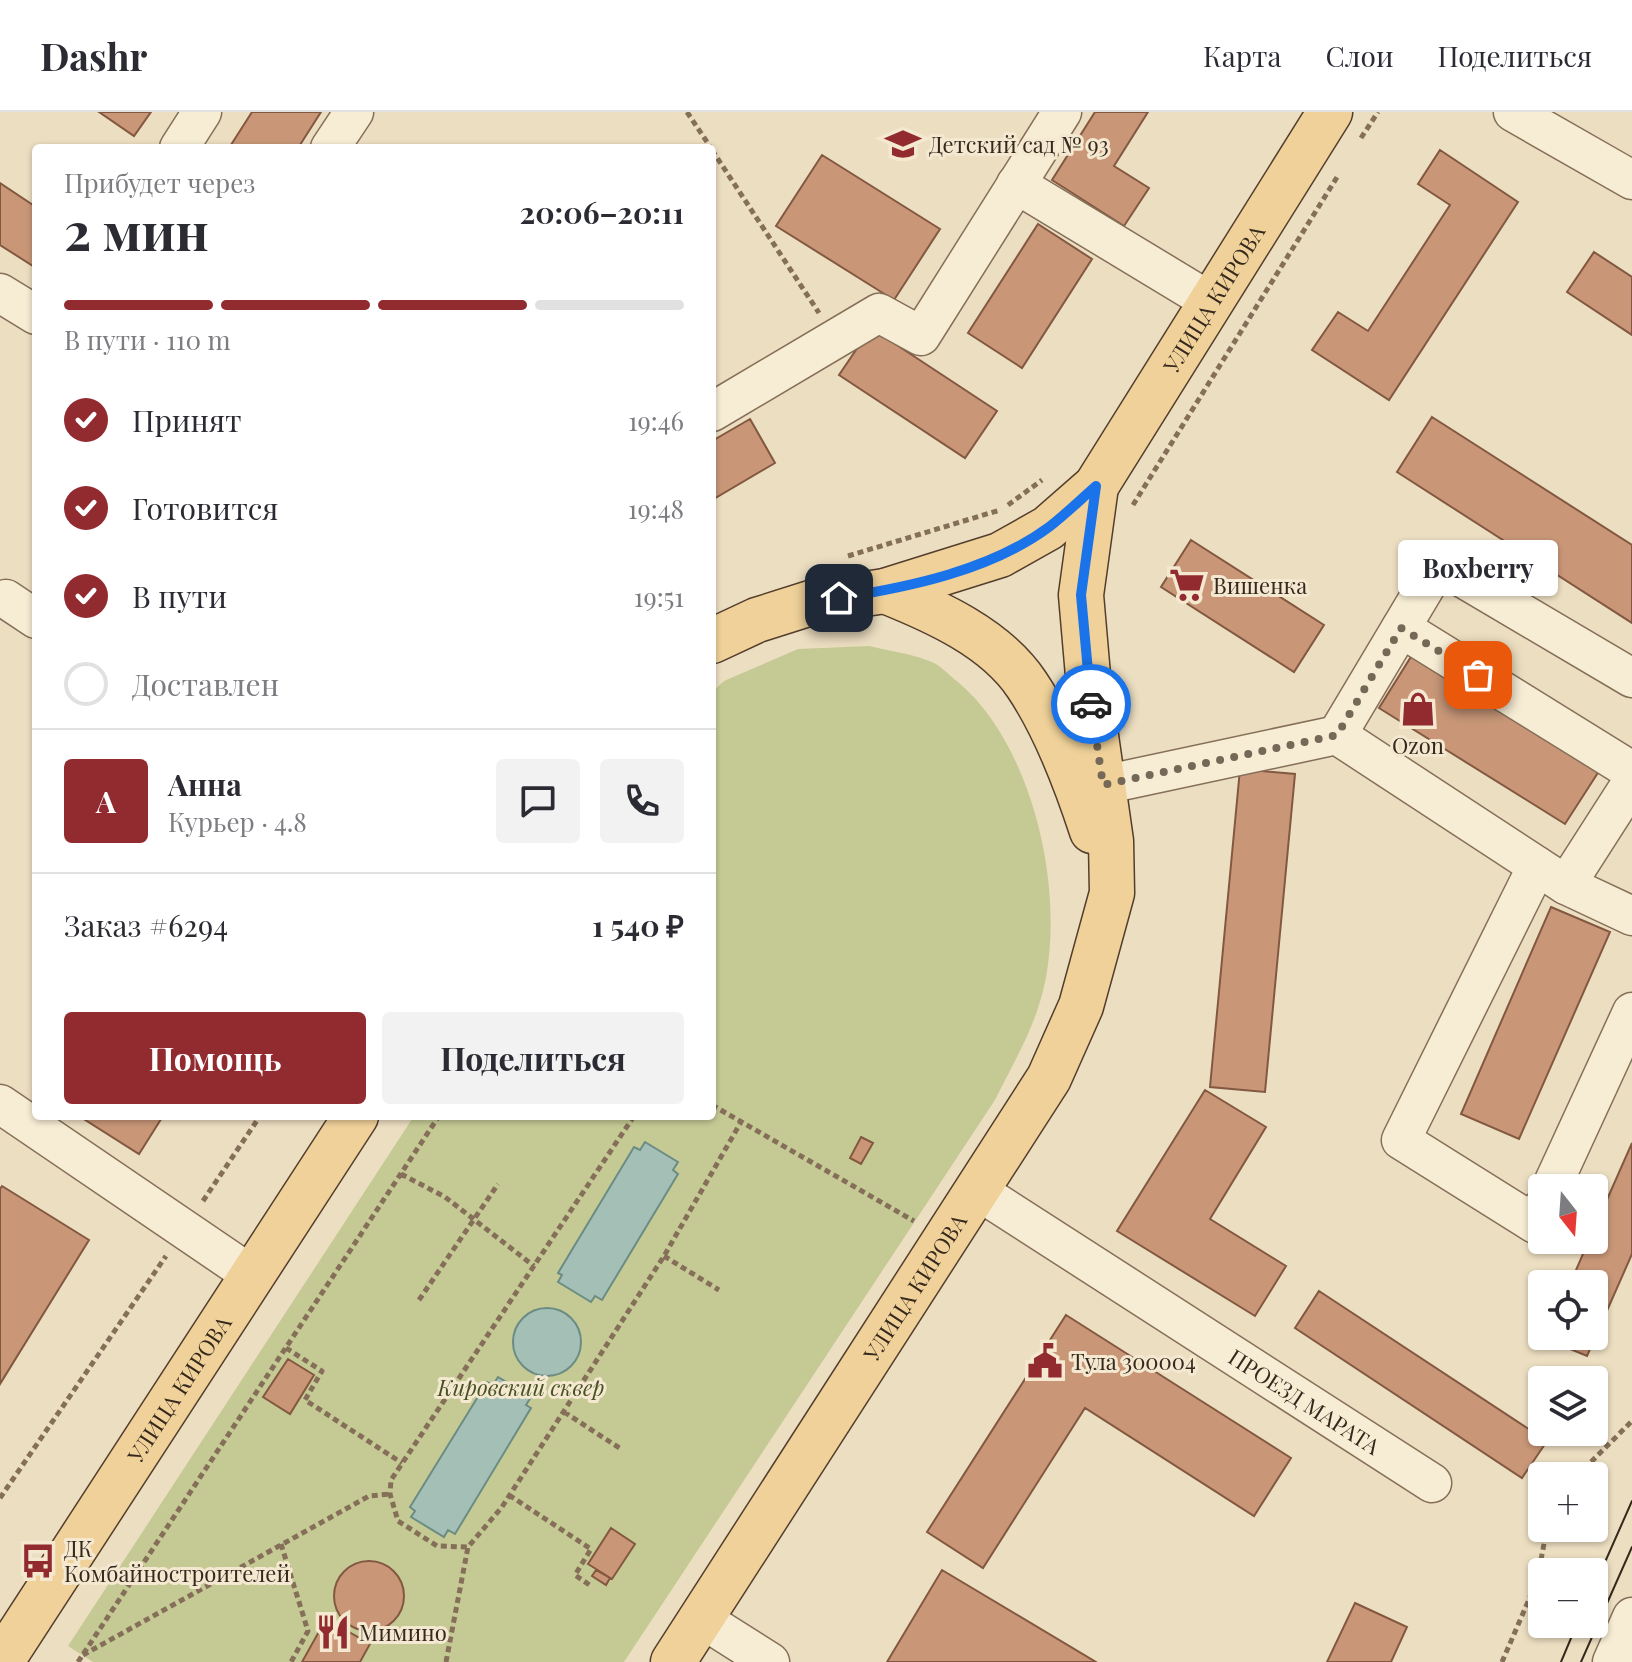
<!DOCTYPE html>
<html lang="ru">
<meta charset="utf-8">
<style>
:root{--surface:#fff;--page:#f2f2f3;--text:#2b2b33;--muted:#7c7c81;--line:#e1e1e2;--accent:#922b2f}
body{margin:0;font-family:"Playfair Display",serif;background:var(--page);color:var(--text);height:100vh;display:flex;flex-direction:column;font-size:30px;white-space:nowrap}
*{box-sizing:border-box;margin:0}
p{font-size:26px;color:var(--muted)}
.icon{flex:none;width:44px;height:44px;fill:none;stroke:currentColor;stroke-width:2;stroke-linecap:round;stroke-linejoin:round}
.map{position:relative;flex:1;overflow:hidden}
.drawer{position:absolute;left:32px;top:32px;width:684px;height:976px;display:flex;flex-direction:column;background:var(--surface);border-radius:8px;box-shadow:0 2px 6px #0004}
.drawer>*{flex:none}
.needle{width:52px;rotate:163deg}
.fabs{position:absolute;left:1528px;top:1062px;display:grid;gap:16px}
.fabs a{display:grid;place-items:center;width:80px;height:80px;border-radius:8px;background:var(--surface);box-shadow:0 2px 6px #0004;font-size:40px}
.pin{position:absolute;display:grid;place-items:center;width:68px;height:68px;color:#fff;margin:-34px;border-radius:16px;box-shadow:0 4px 12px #0006}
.courier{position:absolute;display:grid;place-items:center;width:80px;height:80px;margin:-40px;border:6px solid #1a73e8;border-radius:50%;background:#fff;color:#222;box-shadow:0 2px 10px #0007}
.bubble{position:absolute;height:56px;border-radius:8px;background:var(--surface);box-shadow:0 2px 6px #0004;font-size:26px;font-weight:700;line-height:56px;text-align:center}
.overview em{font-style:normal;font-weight:700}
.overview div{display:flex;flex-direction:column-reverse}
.overview{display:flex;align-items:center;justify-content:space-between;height:136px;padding:0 32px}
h1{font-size:52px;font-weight:700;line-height:60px}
.bar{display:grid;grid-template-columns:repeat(4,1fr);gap:12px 8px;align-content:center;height:96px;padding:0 32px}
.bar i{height:10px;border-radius:6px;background:var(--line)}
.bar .on{background:var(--accent)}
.bar p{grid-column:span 4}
.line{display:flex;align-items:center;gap:20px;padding:0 32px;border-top:2px solid var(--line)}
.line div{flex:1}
.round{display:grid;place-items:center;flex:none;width:84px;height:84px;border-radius:8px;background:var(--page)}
ol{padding:0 32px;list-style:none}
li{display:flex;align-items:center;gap:24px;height:88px}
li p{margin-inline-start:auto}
li .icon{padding:8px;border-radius:50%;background:var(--accent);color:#fff;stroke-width:4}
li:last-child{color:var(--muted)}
li i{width:44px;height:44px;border:4px solid var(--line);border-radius:50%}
.button{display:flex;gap:16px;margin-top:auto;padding:16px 32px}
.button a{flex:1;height:92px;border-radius:8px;background:var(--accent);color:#fff;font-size:32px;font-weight:700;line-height:92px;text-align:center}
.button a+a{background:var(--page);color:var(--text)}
header{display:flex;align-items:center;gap:48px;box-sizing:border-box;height:112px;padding:0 40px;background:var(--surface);border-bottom:2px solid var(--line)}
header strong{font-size:38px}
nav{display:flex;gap:44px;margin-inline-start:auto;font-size:28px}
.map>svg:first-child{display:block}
.green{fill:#c5ca95}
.water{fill:#a4bfb6;stroke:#6b8c83;stroke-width:2}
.building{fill:#c99778;stroke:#835840;stroke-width:2}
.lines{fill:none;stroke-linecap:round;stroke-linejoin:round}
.minor-casing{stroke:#856f59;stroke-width:41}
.major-casing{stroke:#533e2d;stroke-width:47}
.path{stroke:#856f59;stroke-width:5;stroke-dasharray:6 4;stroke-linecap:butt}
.minor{stroke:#f7ecd4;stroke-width:38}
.major{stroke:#efd199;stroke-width:44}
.tram{stroke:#35281d;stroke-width:2}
.done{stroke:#756856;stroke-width:8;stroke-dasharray:0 14.4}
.route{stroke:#1a73e8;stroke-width:10}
.labels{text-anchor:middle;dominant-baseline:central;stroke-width:6;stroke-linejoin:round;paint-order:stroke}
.poi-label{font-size:22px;fill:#35281d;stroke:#f4e9d0;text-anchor:start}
.street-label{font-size:22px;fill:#35281d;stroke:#f4e9d0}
.park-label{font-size:22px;font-style:italic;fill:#475124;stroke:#f4e9d0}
</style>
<header>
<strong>Dashr</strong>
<nav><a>Карта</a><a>Слои</a><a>Поделиться</a></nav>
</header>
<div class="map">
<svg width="1632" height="1550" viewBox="0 0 1632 1550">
<rect width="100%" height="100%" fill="#ecdec1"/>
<path class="green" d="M869,534C889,539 915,542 934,551C942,555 950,564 958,570C1038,637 1072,802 1037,899C1027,929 1009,959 995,988L624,1550H93L68,1534L414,1004H712V580L724,569L798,537Z"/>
<path class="water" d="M645,1030L678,1050L673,1058L678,1062L602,1188L595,1184L591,1190L558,1170L562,1163L558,1161L634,1035L640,1038Z
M513 1230a34 34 0 1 1 68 0a34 34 0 1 1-68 0Z
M498,1265L531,1285L526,1293L531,1296L455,1422L448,1418L444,1425L411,1405L415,1399L410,1395L487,1270L493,1273Z"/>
<path class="building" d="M99,0H151L134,24Z
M252,0H321L298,36H229Z
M1095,0H1148L1114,54L1149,76L1124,114L1052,68Z
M1440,38L1518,90L1389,288L1312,238L1338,200L1368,219L1450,93L1418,72Z
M822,43L940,117L894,188L776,114Z
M0,71L36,95V156L0,133Z
M1038,112L1092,147L1022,256L968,221Z
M1594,140L1632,165V223L1567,180Z
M871,216L997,299L965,346L839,263Z
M1432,305L1632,433V511L1397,360Z
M750,307L775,351L712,388V329Z
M1191,428L1324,513L1294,560L1161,475Z
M1414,540L1601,656L1565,712L1379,596Z
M1240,657L1295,662L1265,980L1210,975Z
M1551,795L1610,820L1519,1027L1461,1002Z
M1205,978L1266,1015L1210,1107L1286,1154L1255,1204L1117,1119Z
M79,1004H163L139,1042Z
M861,1025L873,1031L861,1052L850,1046Z
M1632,1031V1142L1587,1244L1546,1227L1594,1224V1172H1570L1589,1128H1594V1117Z
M2,1074L89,1128L0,1272V1077Z
M1319,1179L1547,1329L1522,1366L1295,1216Z
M1066,1203L1291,1346L1254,1404L1085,1296L983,1456L927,1420Z
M288,1247L314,1263L290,1302L263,1285Z
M611,1416L635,1432L612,1467L588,1452Z
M334 1484a35 35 0 1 1 70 0a35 35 0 1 1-70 0Z
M596,1458L610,1466L606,1473L592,1464Z
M942,1458L1096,1550H887Z
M1355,1491L1407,1515L1391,1550H1327Z
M326,1507L370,1532L360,1550H302Z"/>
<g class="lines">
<g class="minor-casing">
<g id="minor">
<path d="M1513,0L1632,68"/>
<path d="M179,36L202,0"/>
<path d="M330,36L354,0"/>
<path d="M1016,72L1211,190"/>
<path d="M0,181L36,203"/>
<path d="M712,300L879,201L921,224L1062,0"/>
<path d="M6,487L36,507"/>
<path d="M1401,516L1632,659"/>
<path d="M1337,623L1439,452L1632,566"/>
<path d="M1103,673L1337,623L1566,773L1632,670"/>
<path d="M1537,754L1401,1028L1535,1112L1542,1096"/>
<path d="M1566,773L1632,804"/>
<path d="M0,992L250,1162"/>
<path d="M1551,1076L1632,900"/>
<path id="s1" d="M975,1077L1432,1371"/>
<path d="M702,1507L770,1550"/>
<path d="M1612,1550L1632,1505"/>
</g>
</g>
<g class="major-casing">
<g id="major">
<path d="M885,479C935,499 996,526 1027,573C1054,613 1077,673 1092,719"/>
<path id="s2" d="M712,529L757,508L817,489L885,479L1000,443L1048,416L1096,374L1330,0"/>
<path id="s3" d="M1,1550L356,1004"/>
<path id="s4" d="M673,1550L1049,966L1081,894L1112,781L1111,729L1089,575L1081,483L1096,374"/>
</g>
</g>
<path class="path" d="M687,0L711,36
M1361,26L1378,0
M712,38L819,201
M1008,393L1042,368
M1133,393L1339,62
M848,444L1000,398
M712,993L914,1109
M634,1004L391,1368L390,1382L398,1409L437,1434L468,1435L502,1395L664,1144L741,1010
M401,1062L445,1085L534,1154
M203,1089L260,1004
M664,1144L719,1178
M419,1188L498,1072
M286,1236L322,1259L305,1288L402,1351
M564,1300L621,1337
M1577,1364L1632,1309
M509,1383L591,1437L575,1463L591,1474
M0,1386L166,1144
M281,1432L308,1519L291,1550
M83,1543L369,1384L390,1382
M78,1550L439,1004
M446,1550L468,1435
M1502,1550L1537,1469L1547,1416"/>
<use href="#minor" class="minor"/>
<use href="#major" class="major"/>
<path class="tram" d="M1594,1475L1632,1389
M1561,1550L1577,1512
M1581,1550L1632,1435"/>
</g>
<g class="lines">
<path class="done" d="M1091,592L1103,673L1337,623L1401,516L1478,563"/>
<path class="route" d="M839,486C910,475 991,458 1049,415C1066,402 1081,387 1096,374L1081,483L1091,592"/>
</g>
<defs>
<g id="school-bare" transform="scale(2.76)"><path d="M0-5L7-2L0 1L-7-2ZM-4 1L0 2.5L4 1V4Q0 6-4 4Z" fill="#922b2f" stroke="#f4e9d0" stroke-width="2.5" paint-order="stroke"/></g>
<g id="supermarket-bare" transform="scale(2.76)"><path d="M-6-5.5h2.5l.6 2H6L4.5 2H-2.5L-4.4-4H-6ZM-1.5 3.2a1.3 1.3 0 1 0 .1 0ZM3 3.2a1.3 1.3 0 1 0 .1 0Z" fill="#922b2f" stroke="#f4e9d0" stroke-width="2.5" paint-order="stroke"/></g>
<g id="shop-bare" transform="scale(2.76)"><path d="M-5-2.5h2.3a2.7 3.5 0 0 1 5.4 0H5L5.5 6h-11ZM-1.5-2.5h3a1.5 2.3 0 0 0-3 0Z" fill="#922b2f" stroke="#f4e9d0" stroke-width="2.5" paint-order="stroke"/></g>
<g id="civic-bare" transform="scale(2.76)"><path d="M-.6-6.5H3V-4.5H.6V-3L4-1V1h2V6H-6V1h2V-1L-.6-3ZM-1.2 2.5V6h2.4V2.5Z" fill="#922b2f" stroke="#f4e9d0" stroke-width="2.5" paint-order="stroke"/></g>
<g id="bus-bare" transform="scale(2.76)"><path d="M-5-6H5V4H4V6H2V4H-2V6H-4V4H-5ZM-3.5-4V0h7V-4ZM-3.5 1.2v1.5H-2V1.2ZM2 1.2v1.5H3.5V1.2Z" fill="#922b2f" stroke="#f4e9d0" stroke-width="2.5" paint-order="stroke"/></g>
<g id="restaurant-bare" transform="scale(2.76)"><path d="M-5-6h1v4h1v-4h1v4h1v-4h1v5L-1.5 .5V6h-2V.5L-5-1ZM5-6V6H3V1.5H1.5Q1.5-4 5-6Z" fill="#922b2f" stroke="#f4e9d0" stroke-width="2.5" paint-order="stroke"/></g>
</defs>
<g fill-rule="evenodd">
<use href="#school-bare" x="903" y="32"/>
<use href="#supermarket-bare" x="1187" y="473"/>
<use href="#shop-bare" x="1418" y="597"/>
<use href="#civic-bare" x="1045" y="1249"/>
<use href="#bus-bare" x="38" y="1449"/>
<use href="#restaurant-bare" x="333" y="1520"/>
</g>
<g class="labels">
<g class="poi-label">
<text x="929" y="32">Детский сад № 93</text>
<text x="1213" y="473">Вишенка</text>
<text x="1418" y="633" text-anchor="middle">Ozon</text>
<text x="1071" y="1249">Тула 300004</text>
<text x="64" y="1436">ДК<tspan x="64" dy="25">Комбайностроителей</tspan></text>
<text x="359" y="1520">Мимино</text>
</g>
<g class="street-label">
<text stroke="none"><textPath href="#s2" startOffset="642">УЛИЦА КИРОВА</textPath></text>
<text stroke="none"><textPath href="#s4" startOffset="446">УЛИЦА КИРОВА</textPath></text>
<text stroke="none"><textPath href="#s3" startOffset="326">УЛИЦА КИРОВА</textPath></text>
<text stroke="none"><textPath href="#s1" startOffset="392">ПРОЕЗД МАРАТА</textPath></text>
</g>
<g class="park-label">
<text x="521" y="1275">Кировский сквер</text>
</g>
</g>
</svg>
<div class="fabs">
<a><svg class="needle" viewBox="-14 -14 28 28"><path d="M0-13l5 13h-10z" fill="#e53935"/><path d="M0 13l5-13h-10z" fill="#7c7c81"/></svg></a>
<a><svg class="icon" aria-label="locate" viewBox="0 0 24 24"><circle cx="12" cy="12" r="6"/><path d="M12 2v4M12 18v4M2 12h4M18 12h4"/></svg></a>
<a><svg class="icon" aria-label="layers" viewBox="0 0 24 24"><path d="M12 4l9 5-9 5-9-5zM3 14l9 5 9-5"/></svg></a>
<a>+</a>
<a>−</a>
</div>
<div class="pin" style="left:1478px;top:563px;background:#ea580c"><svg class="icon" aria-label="bag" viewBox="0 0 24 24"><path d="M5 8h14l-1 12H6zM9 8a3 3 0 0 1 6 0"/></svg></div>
<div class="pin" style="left:839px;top:486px;background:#1f2937"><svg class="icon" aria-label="home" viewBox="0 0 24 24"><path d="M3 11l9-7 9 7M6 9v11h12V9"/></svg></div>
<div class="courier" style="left:1091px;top:592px"><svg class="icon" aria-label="car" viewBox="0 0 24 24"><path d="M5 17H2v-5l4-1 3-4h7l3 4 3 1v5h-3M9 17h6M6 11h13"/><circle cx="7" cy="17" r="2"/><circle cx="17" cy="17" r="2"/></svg></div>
<div class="bubble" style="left:1398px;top:428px;width:160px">Boxberry</div>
<section class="drawer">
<div class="overview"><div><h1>2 мин</h1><p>Прибудет через</p></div><em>20:06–20:11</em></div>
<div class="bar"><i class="on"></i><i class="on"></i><i class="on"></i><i></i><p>В пути · 110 m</p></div>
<ol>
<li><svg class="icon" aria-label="check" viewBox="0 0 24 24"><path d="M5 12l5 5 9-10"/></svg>Принят<p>19:46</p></li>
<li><svg class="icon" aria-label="check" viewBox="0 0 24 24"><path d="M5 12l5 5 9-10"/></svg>Готовится<p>19:48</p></li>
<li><svg class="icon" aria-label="check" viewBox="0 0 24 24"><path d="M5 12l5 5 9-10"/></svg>В пути<p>19:51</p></li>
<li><i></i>Доставлен</li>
</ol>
<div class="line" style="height:144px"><b class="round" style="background:var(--accent);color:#fff">А</b><div><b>Анна</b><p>Курьер · 4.8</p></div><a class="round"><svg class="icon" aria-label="chat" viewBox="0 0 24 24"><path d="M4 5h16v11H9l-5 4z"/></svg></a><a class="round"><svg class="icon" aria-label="phone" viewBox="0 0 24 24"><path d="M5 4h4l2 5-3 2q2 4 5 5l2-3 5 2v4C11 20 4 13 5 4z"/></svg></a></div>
<div class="line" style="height:104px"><div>Заказ #6294</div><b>1 540 ₽</b></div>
<div class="button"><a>Помощь</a><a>Поделиться</a></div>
</section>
</div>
